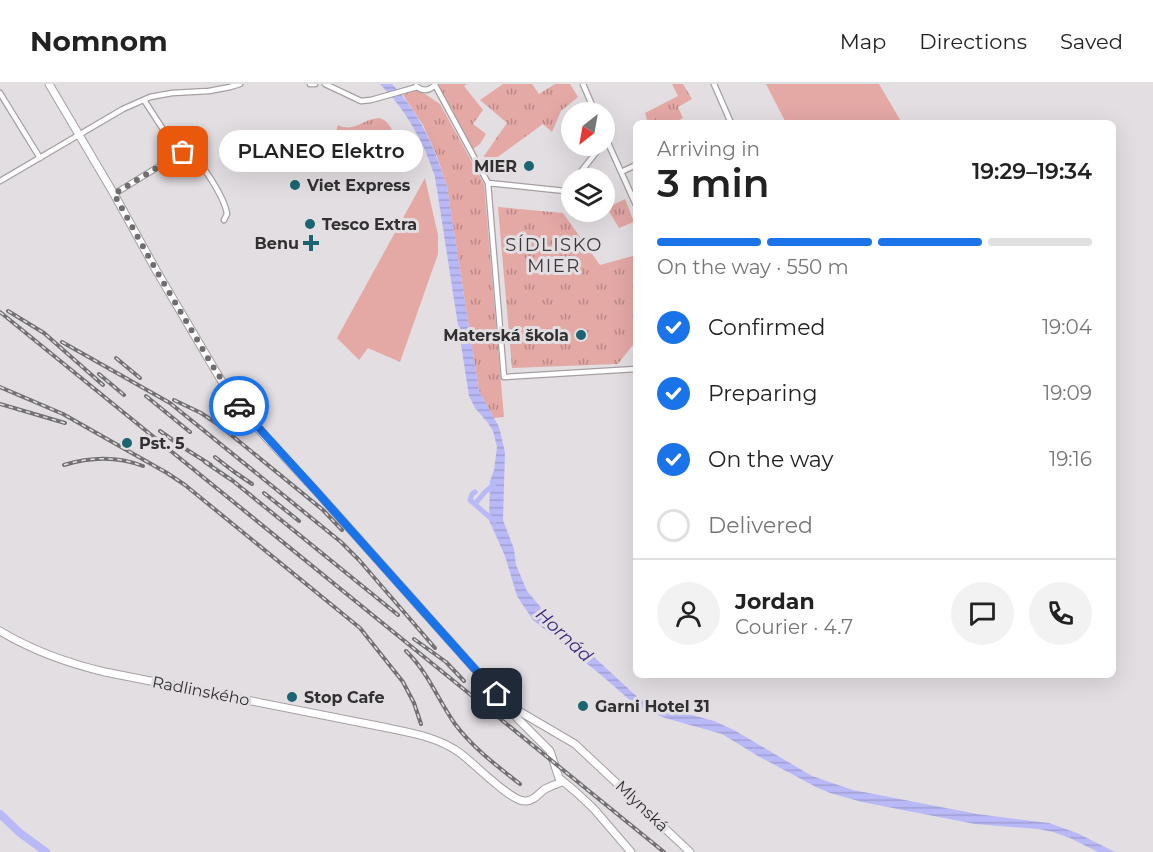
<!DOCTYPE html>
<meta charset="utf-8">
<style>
:root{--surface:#fff;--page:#f2f2f2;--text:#222;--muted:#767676;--line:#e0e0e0;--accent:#1a73e8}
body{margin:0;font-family:Montserrat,sans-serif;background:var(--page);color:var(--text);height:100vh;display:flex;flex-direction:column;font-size:22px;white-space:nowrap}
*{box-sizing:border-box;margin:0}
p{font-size:20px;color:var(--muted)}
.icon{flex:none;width:33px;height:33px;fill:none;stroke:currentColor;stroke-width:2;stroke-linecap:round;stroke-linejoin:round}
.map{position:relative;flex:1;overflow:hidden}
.side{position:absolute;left:633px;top:36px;width:483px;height:558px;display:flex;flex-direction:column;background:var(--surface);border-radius:9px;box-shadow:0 6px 24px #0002}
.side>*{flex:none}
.needle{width:39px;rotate:211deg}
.tools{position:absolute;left:561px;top:18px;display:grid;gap:12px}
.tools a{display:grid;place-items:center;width:54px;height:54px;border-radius:50%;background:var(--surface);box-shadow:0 6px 24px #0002;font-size:30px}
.pin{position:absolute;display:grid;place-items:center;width:51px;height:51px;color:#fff;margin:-26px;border-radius:12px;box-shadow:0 3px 9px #0006}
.courier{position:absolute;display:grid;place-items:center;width:60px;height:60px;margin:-30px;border:4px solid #1a73e8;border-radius:50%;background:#fff;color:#222;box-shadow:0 2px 8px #0007}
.bubble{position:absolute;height:42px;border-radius:21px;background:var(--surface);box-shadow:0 6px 24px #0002;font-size:20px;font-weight:600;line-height:42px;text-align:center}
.overview em{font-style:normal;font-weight:600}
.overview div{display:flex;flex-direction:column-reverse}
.overview{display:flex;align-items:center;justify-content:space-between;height:102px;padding:0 24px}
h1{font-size:39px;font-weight:600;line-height:45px}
.bar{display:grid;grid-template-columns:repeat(4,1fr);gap:9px 6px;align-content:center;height:72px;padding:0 24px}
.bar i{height:8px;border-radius:4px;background:var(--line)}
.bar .selected{background:var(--accent)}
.bar p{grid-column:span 4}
.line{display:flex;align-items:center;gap:15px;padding:0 24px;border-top:2px solid var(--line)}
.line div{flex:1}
.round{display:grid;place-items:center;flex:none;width:63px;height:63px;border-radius:32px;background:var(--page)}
ol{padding:0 24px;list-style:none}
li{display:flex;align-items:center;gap:18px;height:66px}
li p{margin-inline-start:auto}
li .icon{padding:6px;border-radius:50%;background:var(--accent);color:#fff;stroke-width:4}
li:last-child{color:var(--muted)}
li i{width:33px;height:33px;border:3px solid var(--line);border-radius:50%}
header{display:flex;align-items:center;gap:36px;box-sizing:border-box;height:84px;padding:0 30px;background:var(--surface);border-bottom:2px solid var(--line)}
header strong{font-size:28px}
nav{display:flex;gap:33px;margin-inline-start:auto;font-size:21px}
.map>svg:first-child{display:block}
.grass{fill:url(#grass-tufts)}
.garden{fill:#e4a8a5}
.water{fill:url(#water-rules)}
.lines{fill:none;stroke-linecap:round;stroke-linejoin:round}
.canal{stroke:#bab9f7;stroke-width:5}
.river{stroke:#bab9f7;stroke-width:8}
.street-casing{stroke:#a59fa4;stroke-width:7}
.secondary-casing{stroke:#a59fa4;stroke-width:9}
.street{stroke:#fff;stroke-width:4.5}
.secondary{stroke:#fff;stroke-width:7}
.rail-casing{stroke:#737072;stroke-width:4}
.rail{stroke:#e3dee2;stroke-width:1.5;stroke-dasharray:4.5;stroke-linecap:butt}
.done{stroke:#706d6f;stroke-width:6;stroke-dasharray:0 10.8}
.route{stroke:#1a73e8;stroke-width:8}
.poi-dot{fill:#1b6572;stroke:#e3dee2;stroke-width:2}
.labels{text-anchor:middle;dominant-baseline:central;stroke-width:6;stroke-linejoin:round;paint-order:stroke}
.poi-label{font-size:16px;font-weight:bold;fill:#323031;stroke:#e3dee2;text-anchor:start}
.street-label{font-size:16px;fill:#323031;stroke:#e3dee2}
.neighbourhood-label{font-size:18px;letter-spacing:1.5px;fill:#3a3639;stroke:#e3dee2}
.water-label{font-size:18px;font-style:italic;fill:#392980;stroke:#e3dee2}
</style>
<header>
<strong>Nomnom</strong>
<nav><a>Map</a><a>Directions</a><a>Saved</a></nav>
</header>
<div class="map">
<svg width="1153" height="768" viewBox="0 0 1153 768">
<defs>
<pattern id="grass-tufts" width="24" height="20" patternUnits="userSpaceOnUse" patternTransform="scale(1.5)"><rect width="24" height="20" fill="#e4a8a5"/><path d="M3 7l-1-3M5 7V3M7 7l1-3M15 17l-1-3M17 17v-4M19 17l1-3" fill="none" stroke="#b98987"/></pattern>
<pattern id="water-rules" width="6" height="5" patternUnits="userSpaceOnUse" patternTransform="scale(1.5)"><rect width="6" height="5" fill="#bab9f7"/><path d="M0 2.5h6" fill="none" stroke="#a09fd4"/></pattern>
</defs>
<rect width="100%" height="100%" fill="#e3dee2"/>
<path class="grass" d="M438,0H467L464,2L483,26L473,40L486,50L480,60L473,65L446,17Z
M503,0H532L539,10L555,0H570L578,13L561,27L552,48L543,40L488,80L484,72L507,39L480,16Z
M672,0H683L692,15L678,23L683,34L673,39H661L659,36L648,39L645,29L678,12Z
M415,5L425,10L440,20L484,100L504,333L494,334L479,307L447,103L437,72L423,41L403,11Z
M379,34C388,36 391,44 395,52L386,70L336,47L338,41C355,49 362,35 379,34Z
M625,115L634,138L619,144L607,124Z
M498,123L563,129L600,181L636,171V257L618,280L512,284Z"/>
<path class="garden" d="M766,0H879L902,39H786Z
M425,94L438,151V170L400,278L368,264L359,276L337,254Z"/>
<path class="water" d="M380,0H392C421,31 435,64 447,103L479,307L499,343L505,368L503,436L514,465L516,481L527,507L543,526L633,609L640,615L659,622L714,637L734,646L812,692L853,706L977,730L1049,739L1077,749L1115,768H1098L1070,754L1053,748L1038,745L975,740L862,718L830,709L816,703L758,672L722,650L665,634L638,623L601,591L533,536L517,512L505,472L489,436L490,397L494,386L497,363L493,347L488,339L475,324L469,312L435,93C424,58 406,26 380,0Z"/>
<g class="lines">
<path class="canal" d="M475,408L472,410L470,416L494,437
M475,420L485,408L494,400"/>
<path class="river" d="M0,730L20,749L46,768"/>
<g class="street-casing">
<path id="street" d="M310,0H315
M325,0L361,17L371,16L417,3
M583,0L595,28
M714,0L731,39
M435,1L488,99L504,293L636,285
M416,2C423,8 429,7 435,1
M0,9L40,74
M144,16L179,70
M604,50L636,121
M621,88L636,81
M576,94L601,62
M0,97L123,25L150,13L172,9L209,7L230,3L240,0
M488,99L565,107L572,100
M114,110L179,70L187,68C201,75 225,115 227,130L224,136"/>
</g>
<g class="secondary-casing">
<path id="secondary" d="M49,0L114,110L156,186L212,281L230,311L249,335L317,408L497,610L517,626L575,660L690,768
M0,547C33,567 67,579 105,588L378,642C406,648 437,652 460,669C474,679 512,719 526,717C534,717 539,709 545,705C551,702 556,700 562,698
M508,622L518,635L550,667L559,694L576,708L594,725L631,768"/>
</g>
<use href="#street" class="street"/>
<use href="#secondary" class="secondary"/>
<g class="rail-casing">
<path id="rail" d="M8,227L44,249L103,301
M0,228L664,768
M62,258L170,319L341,458L359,476L435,564
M116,274L140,294
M99,290L124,311
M0,303L63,330L167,389L185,401L360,544L403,598L414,619L421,640
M146,312L190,348
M174,316L201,329L219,341L323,426L342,446
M0,320L65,339
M160,347L184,364L211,381
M215,373L233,387L252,400
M205,378L233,397L398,531
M64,381C90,373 117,372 143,382
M264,409L299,437
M414,555L446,578L464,597
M406,567C428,588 438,616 455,640C473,664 497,682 520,700"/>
</g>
<use href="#rail" class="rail"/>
</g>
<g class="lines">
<path class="done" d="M183,68L114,110L156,186L212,281L239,322"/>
<path class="route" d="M239,322L317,408L497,610"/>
</g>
<g class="poi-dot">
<circle cx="529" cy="82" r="6"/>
<circle cx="295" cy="101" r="6"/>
<circle cx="310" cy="140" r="6"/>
<path d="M308 150h6v6h6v6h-6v6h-6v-6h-6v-6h6z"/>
<circle cx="581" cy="251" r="6"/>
<circle cx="127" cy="359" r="6"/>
<circle cx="292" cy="613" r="6"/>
<circle cx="583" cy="622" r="6"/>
</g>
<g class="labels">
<g class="poi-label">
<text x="517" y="82" text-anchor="end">MIER</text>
<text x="307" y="101">Viet Express</text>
<text x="322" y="140">Tesco Extra</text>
<text x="299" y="159" text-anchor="end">Benu</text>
<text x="569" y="251" text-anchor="end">Materská škola</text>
<text x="139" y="359">Pst. 5</text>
<text x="304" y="613">Stop Cafe</text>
<text x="595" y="622">Garni Hotel 31</text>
</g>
<g class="street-label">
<text transform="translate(201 607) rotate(11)">Radlinského</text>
<text transform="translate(642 722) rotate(44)">Mlynská</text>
</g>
<g class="neighbourhood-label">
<text x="554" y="161">SÍDLISKO<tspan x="554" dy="21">MIER</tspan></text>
</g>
<g class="water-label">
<text transform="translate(564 551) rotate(43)">Hornád</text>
</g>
</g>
</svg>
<div class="tools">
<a><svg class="needle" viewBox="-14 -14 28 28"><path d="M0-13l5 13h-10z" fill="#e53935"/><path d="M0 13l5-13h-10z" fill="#767676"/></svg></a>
<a><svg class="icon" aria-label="layers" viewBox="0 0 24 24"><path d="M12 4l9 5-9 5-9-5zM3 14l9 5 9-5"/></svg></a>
</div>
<div class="pin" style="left:183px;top:68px;background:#ea580c"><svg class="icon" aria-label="bag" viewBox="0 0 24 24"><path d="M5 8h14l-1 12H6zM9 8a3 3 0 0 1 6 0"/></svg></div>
<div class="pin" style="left:497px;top:610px;background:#1f2937"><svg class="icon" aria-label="home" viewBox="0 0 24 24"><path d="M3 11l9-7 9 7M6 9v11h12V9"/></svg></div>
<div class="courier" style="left:239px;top:322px"><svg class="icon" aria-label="car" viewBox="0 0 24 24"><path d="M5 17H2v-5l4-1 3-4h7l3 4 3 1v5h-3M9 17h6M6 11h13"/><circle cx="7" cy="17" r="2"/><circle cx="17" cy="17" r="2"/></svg></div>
<div class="bubble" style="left:219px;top:46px;width:204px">PLANEO Elektro</div>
<section class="side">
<div class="overview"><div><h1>3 min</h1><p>Arriving in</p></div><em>19:29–19:34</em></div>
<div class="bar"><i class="selected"></i><i class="selected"></i><i class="selected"></i><i></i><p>On the way · 550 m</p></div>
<ol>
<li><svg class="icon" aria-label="check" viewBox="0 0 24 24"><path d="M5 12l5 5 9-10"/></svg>Confirmed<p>19:04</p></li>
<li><svg class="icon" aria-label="check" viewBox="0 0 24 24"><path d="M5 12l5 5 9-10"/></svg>Preparing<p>19:09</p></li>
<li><svg class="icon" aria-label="check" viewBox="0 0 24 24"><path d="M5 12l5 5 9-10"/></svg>On the way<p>19:16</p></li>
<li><i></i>Delivered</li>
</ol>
<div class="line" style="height:108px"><a class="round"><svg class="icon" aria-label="person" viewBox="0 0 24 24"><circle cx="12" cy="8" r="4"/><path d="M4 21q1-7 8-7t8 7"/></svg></a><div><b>Jordan</b><p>Courier · 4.7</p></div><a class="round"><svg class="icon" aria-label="chat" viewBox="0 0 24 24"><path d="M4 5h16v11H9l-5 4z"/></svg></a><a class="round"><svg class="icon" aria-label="phone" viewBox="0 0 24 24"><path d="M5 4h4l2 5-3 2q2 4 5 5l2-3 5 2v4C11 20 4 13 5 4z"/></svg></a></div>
</section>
</div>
